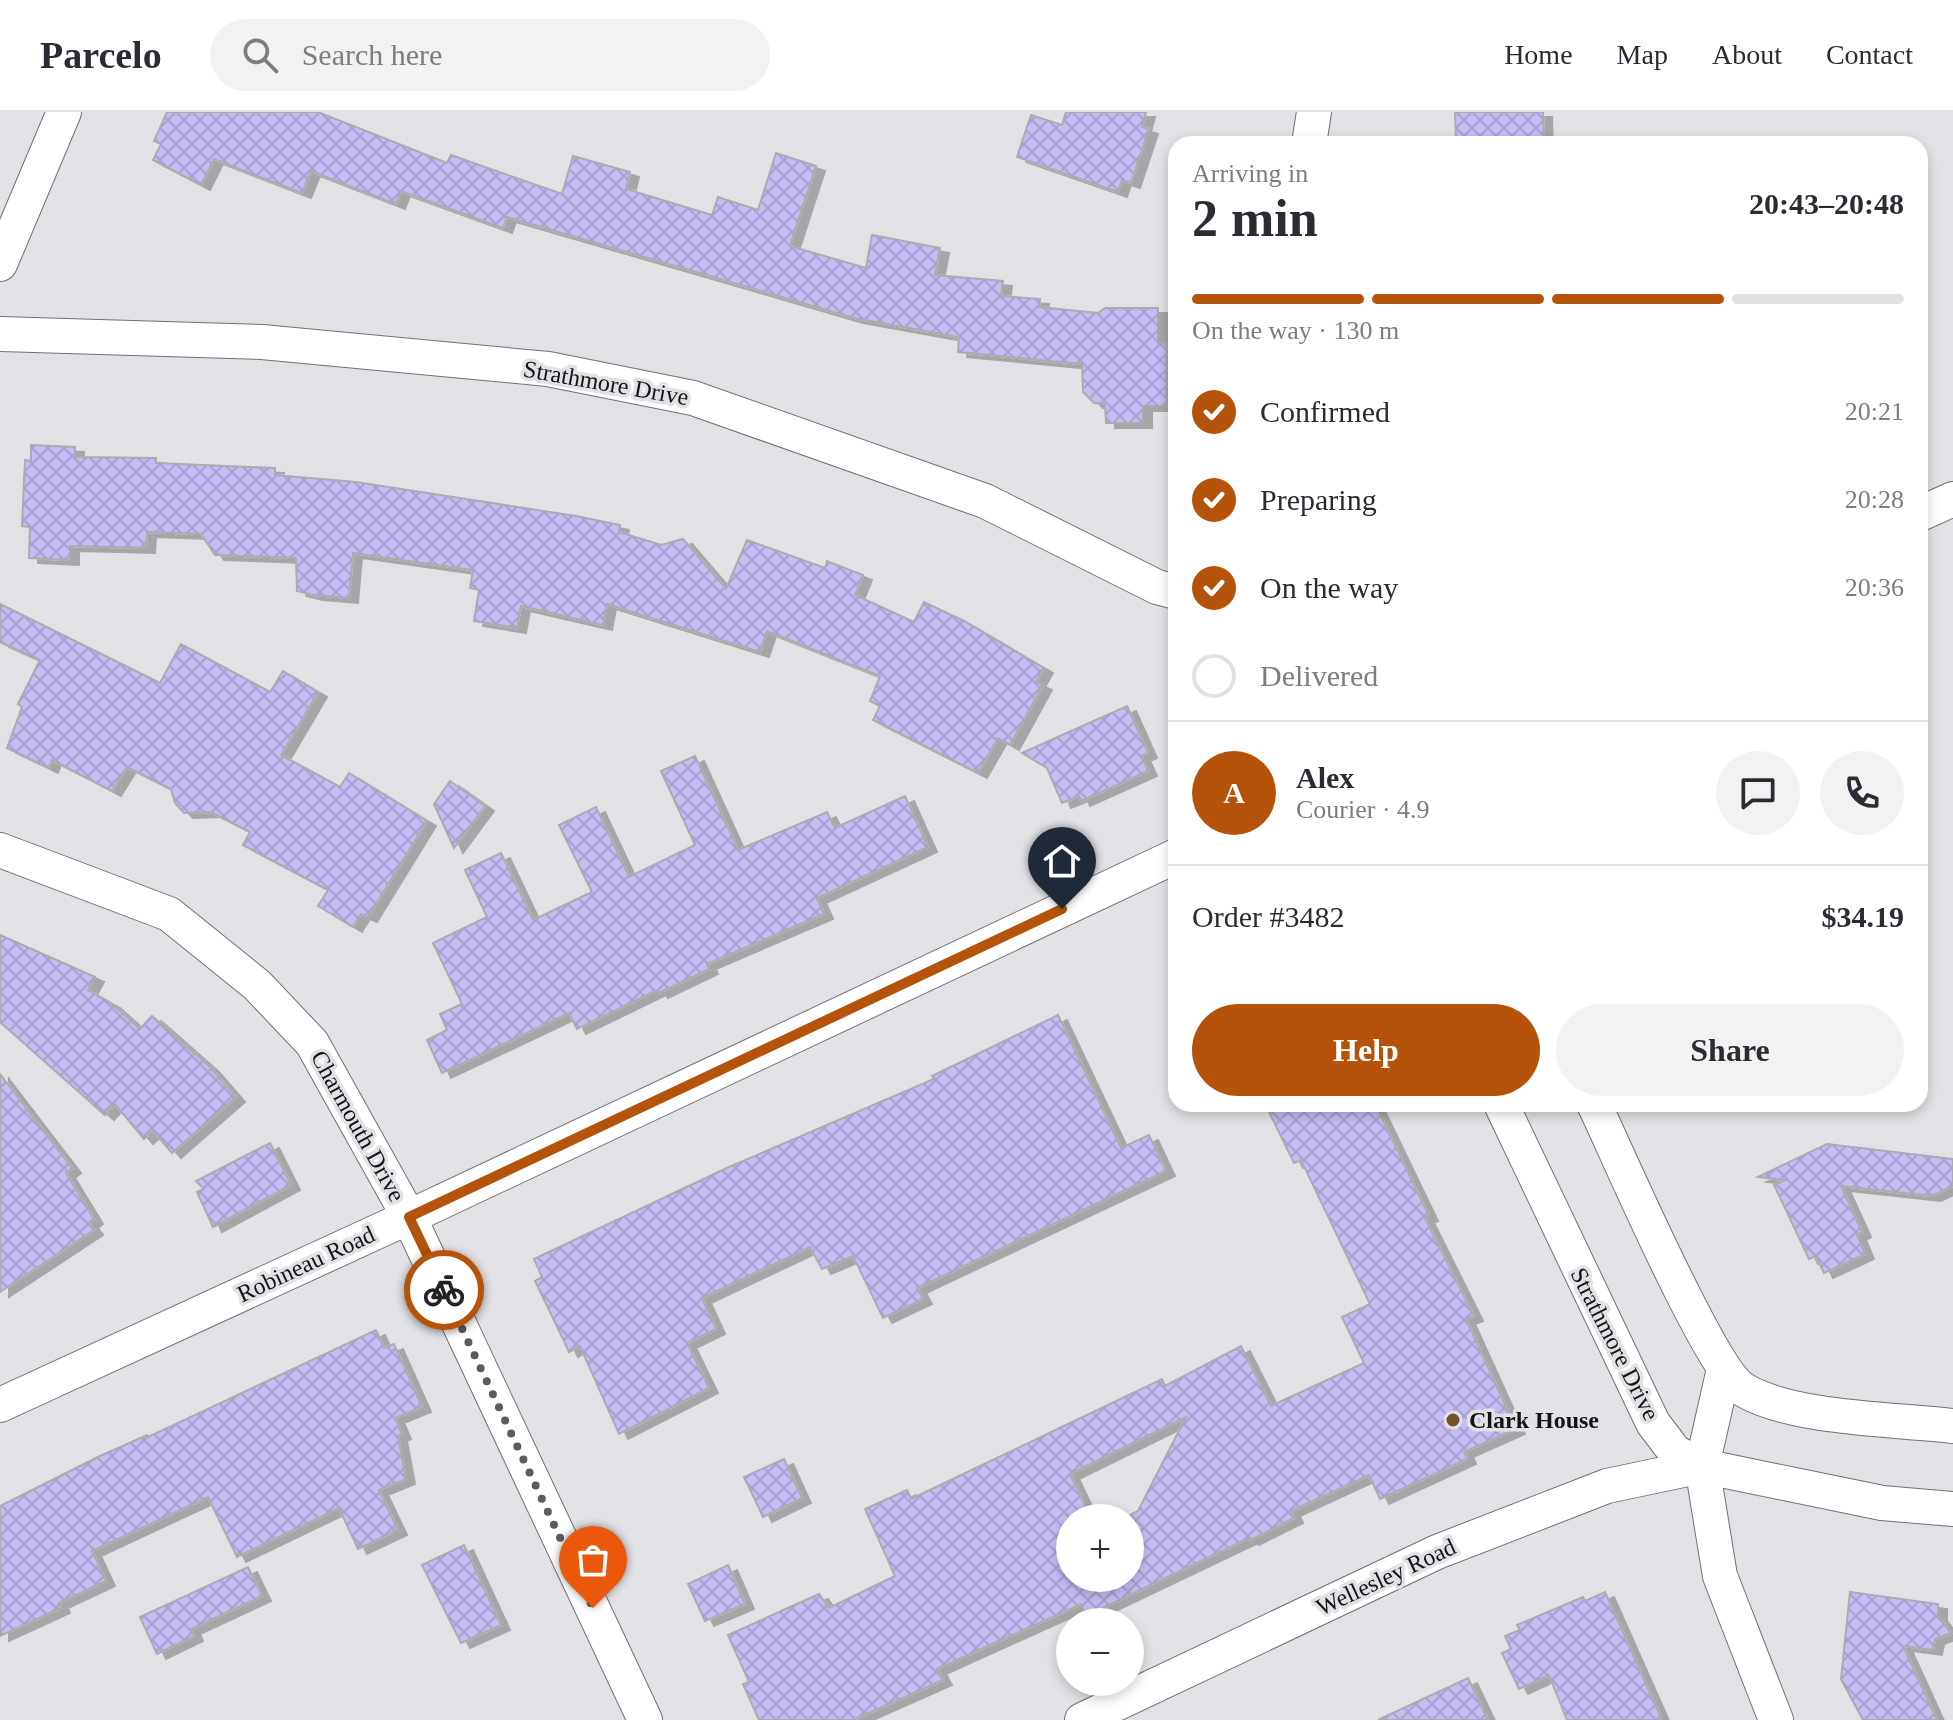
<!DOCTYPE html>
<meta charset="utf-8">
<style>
:root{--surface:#fff;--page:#f2f2f3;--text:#2b2b33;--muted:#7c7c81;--line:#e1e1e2;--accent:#b45309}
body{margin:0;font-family:"Times New Roman",serif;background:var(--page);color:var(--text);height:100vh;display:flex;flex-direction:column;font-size:30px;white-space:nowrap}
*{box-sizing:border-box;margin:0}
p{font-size:26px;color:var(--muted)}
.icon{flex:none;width:44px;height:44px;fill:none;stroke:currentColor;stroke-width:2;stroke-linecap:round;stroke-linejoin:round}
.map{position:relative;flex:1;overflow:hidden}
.panel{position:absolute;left:1168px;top:24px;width:760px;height:976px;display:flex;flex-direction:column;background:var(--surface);border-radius:24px;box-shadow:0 4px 12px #0003}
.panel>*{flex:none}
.fabs{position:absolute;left:1056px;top:1392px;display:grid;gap:16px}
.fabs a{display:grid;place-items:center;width:88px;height:88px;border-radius:50%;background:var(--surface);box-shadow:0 4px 12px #0003;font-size:40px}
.pin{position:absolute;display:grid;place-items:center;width:68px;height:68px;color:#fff;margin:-82px -34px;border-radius:50% 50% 50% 0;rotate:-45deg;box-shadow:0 0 8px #0007}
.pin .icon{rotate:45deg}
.courier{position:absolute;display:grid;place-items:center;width:80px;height:80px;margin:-40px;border:6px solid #b45309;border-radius:50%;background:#fff;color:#222;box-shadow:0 2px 10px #0007}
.summary em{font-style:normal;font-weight:700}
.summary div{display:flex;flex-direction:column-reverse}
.summary{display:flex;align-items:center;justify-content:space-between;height:136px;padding:0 24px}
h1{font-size:52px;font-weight:700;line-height:60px}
.bar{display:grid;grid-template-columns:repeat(4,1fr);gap:12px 8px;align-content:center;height:96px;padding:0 24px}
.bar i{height:10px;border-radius:6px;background:var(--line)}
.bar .selected{background:var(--accent)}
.bar p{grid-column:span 4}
.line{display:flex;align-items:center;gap:20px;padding:0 24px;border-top:2px solid var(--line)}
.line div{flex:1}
.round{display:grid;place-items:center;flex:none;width:84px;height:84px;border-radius:42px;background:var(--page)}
ol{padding:0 24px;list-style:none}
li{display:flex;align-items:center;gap:24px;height:88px}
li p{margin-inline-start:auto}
li .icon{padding:8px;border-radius:50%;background:var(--accent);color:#fff;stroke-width:4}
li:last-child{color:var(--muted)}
li i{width:44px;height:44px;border:4px solid var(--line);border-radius:50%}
.primary-button{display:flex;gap:16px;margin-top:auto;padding:16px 24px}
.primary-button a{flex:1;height:92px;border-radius:48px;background:var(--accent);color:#fff;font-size:32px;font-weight:700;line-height:92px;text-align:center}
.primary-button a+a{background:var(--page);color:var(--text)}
header{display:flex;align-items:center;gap:48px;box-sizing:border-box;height:112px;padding:0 40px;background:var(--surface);border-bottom:2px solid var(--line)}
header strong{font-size:38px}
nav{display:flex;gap:44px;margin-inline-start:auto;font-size:28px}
.search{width:560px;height:72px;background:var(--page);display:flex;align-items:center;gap:20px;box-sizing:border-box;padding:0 28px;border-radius:44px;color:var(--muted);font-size:30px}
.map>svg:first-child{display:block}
.building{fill:url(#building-cross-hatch);stroke:#abaaae;stroke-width:2;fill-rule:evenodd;filter:url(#shadow)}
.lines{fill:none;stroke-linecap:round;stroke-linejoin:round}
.street-casing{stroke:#717174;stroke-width:36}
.street{stroke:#fff;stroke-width:34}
.done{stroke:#5c5b5e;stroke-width:8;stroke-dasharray:0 14.4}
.route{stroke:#b45309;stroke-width:10}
.poi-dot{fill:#75522b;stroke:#e2e1e5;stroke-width:3}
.labels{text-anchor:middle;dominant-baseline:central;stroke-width:7;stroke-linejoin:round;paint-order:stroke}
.street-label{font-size:24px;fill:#141315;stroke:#e2e1e5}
.poi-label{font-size:24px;font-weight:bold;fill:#141315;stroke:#e2e1e5;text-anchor:start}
</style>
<header>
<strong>Parcelo</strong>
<div class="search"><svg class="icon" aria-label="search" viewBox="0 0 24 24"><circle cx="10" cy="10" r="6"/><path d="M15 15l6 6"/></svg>Search here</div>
<nav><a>Home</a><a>Map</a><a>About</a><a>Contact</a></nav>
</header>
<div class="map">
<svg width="1953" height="1608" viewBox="0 0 1953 1608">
<defs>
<pattern id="building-cross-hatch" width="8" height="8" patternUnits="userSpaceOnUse" patternTransform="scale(2)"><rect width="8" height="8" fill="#c6bbf5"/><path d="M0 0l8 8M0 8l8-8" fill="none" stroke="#a9a0d1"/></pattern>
<filter id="shadow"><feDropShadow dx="9" dy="5" stdDeviation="0" flood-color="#0004"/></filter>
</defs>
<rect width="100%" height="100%" fill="#e2e1e5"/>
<path class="building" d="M167,0H318L447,51L451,43L562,82L573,44L630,60L626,77L712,103L718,85L758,98L776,41L816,54L790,134L866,156L872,123L940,136L935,163L1003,169L1001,184L1040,187L1039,195L1098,201L1105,196H1158V231L1166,232V294H1143V311H1106L1105,292L1094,291L1083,280L1082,252L958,240L959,225L854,206L507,105L503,116L401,79L396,92L311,59L302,81L214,47L201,73L153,48L161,32L154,29Z
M1066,0H1146L1142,15L1149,17L1131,71L1122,68L1118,80L1017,45L1031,3L1062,13Z
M1455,0H1543L1544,32H1456Z
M31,333L75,335V345L156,346V351L275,356V363L356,370L576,404L620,413L619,420L661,433L683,427L726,477L747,428L825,456L827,449L863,463L855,483L914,510L924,490L964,509L1044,556L1036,570L1043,573L1010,633L998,626L978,661L873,608L880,594L870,589L880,564L767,519L760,540L607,492L603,513L521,494L517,516L474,509L479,478L470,476L473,458L353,441L349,486L314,483L297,479L296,446L215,443L201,422L147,420L146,436L70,434V448L29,446L30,415L22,414L25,348L31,349Z
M0,492L160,571L181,532L270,580L283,559L318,580L281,643L340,675L349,661L427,709L368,805L361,802L353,815L318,794L328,778L243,733L250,720L211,700L184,701L175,691L171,677L127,655L112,679L52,648L49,656L7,636L22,595L18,592L40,548L0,530Z
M1127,594L1148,641L1141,644L1148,659L1081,689L1079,684L1062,691L1047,656L1022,641Z
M695,644L738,738L827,700L835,716L905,684L928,735L817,786L824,802L707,852L709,857L659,881L657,878L577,917L569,901L442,961L427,928L447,918L440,902L462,892L433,831L487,805L465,758L501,741L533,808L592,780L559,713L596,695L629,765L695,733L661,659Z
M450,669L485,694L454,736L434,692Z
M0,823L95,865L88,878L111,891L140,917L152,904L210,955L236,985L172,1041L153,1019L144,1027L115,992L105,1003L0,910Z
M1058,903L1121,1036L1149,1023L1166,1059L917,1176L923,1187L883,1206L853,1144L822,1157L810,1135L702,1186L716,1217L687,1231L709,1276L619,1322L580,1234L569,1240L563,1227L535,1169L542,1165L534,1147L729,1055L934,967L932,964Z
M0,962L72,1056L66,1061L94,1107L89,1111L94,1118L0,1180Z
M1265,992H1375L1429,1104L1425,1106L1474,1204L1466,1207L1516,1317L1464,1340L1467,1347L1380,1387L1369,1363L1291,1399L1294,1406L1250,1428L1249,1426L1086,1504L1081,1492L937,1557L943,1568L853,1608H759L743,1572L749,1570L728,1523L819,1482L829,1496L895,1464L865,1397L907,1378L911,1387L1162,1267L1165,1274L1241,1234L1271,1294L1364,1251L1342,1205L1370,1192L1301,1048L1294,1051ZM1186,1305L1138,1399L1125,1406H1130V1466H1070V1406H1091L1070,1362Z
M270,1031L291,1073L213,1115L197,1080L204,1077L196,1069Z
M1827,1032L1953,1047V1074L1932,1084L1841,1074L1862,1120L1857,1123L1865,1142L1824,1161L1816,1144L1809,1147L1774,1073L1785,1068L1758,1065Z
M376,1218L384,1236L394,1232L422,1295L395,1306L402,1322L398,1324L406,1367L379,1378L398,1418L358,1437L339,1396L237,1445L208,1385L92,1439L106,1469L59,1491L61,1496L0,1524V1394L98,1345L147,1323L148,1325Z
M784,1347L802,1386L763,1405L744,1365Z
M464,1433L501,1513L461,1531L422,1453Z
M728,1453L745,1492L705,1509L688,1472Z
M248,1455L262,1484L191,1517L194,1524L157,1542L140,1505Z
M1605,1480L1662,1608H1567L1549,1563L1519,1577L1502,1541L1511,1537L1505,1524L1520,1518L1517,1513L1583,1485L1585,1489Z
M1850,1480L1938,1492V1504L1951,1521L1935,1527L1933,1538L1903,1534L1937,1608H1863L1841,1567Z
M1468,1566L1488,1608H1378Z"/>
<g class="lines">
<g class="street-casing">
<path id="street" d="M1309,32L1314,0
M0,152L64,0
M0,222L262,230L548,257L693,286L985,389L1157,475L1176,480
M1920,402L1953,387
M0,738L169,802L257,873L312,931L409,1105L645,1608
M1501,992L1653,1311L1675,1340L1702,1354L1882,1391L1953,1397
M1594,992C1617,1040 1710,1258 1744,1278C1793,1307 1894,1307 1953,1314
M1724,1257L1702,1354L1720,1464L1776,1608
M0,1293L409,1105L1176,744
M1082,1608L1437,1440L1607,1374L1702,1354"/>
</g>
<use href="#street" class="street"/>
</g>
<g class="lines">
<path class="done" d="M444,1178L593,1496"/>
<path class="route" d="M444,1178L409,1105L1062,797"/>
</g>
<circle class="poi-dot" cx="1453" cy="1308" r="8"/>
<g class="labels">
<g class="street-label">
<text transform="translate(606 271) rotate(10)">Strathmore Drive</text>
<text transform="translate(358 1014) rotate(61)">Charmouth Drive</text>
<text transform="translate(306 1152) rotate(-25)">Robineau Road</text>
<text transform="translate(1615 1232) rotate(63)">Strathmore Drive</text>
<text transform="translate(1386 1465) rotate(-25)">Wellesley Road</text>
</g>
<g class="poi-label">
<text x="1469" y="1308">Clark House</text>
</g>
</g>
</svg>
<div class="fabs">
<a>+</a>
<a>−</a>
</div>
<div class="pin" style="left:593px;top:1496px;background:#ea580c"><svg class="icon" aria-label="bag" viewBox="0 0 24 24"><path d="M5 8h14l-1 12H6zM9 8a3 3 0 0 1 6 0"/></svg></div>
<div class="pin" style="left:1062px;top:797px;background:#1f2937"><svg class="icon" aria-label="home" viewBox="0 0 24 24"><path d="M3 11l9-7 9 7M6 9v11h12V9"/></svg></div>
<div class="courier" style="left:444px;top:1178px"><svg class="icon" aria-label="bike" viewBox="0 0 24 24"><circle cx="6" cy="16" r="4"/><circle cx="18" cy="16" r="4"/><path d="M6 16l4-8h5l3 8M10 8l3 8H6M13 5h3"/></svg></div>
<section class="panel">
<div class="summary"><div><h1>2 min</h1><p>Arriving in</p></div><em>20:43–20:48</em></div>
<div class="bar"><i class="selected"></i><i class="selected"></i><i class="selected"></i><i></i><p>On the way · 130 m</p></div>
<ol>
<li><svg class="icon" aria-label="check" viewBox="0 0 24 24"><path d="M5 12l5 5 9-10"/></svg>Confirmed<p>20:21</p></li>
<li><svg class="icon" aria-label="check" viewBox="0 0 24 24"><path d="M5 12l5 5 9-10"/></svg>Preparing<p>20:28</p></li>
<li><svg class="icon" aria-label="check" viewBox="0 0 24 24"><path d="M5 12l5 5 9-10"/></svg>On the way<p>20:36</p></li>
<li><i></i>Delivered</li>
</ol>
<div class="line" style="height:144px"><b class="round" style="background:var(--accent);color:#fff">A</b><div><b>Alex</b><p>Courier · 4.9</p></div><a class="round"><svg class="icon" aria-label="chat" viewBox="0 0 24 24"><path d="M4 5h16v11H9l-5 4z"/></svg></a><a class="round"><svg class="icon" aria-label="phone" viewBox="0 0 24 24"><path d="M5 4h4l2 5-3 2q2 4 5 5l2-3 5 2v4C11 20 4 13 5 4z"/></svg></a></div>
<div class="line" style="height:104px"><div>Order #3482</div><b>$34.19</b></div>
<div class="primary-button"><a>Help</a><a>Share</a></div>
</section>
</div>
